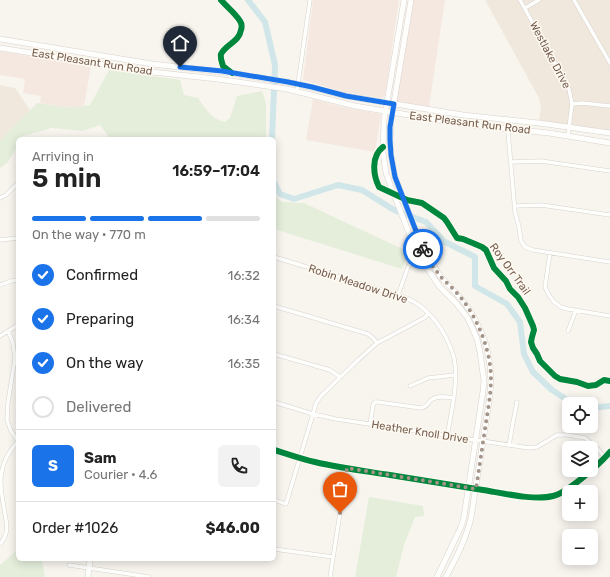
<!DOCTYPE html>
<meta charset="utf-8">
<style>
:root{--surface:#fff;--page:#f2f2f2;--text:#222;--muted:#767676;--line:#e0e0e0;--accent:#1a73e8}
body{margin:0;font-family:Rubik,sans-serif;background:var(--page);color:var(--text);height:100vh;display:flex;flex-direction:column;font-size:15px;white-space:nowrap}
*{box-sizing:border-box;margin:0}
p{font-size:13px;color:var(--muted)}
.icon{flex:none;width:22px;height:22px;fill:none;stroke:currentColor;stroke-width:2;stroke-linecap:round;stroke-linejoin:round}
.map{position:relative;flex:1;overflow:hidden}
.details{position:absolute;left:16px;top:137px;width:260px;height:424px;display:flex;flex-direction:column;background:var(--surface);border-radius:6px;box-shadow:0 2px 10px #0003}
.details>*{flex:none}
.tools{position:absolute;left:562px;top:397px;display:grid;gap:8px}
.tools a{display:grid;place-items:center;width:36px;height:36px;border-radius:6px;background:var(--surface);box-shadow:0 2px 10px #0003;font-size:20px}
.pin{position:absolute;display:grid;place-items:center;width:34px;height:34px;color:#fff;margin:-41px -17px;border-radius:50% 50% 50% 0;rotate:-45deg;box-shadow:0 0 4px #0007}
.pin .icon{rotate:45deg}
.courier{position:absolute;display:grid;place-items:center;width:40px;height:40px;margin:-20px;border:3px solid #1a73e8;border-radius:50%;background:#fff;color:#222;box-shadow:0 1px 5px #0007}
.summary em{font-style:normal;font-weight:600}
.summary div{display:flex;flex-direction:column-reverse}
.summary{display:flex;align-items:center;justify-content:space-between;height:68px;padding:0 16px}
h1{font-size:26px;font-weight:600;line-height:30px}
.bar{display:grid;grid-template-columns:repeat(4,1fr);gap:6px 4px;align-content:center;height:48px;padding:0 16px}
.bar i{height:5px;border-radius:3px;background:var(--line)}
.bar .selected{background:var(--accent)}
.bar p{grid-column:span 4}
.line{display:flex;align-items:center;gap:10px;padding:0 16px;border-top:1px solid var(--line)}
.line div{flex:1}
.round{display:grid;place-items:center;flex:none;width:42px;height:42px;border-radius:6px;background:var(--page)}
ol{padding:0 16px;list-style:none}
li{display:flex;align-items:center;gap:12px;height:44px}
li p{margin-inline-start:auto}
li .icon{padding:4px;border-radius:50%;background:var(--accent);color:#fff;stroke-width:4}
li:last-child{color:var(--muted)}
li i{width:22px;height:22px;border:2px solid var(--line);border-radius:50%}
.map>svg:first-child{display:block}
.residential{fill:#f0e8dd}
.commercial{fill:#f5e8e1}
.green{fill:#e5eedb}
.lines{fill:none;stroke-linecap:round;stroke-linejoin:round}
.river{stroke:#d1e6e8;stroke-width:6}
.street-casing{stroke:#d8d2cd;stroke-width:4.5}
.secondary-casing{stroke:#d8d2cd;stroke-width:6}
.street{stroke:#fefefd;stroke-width:3.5}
.secondary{stroke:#fefefd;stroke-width:5}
.cycleway-casing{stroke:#fefaf2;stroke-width:8}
.cycleway{stroke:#00873e;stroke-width:6}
.done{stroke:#a49387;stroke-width:4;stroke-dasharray:0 7.2}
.route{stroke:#1a73e8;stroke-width:5}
.labels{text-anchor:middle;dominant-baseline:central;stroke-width:3;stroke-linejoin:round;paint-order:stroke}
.street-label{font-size:11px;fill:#765e4f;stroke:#fefaf2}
</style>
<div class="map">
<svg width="610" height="577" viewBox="0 0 610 577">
<rect width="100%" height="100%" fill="#f8f5ef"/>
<path class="residential" d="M485,0H610V131L539,120L541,107L539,98Z
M0,85L15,88L30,110L0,141Z"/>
<path class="commercial" d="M313,0H399L385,96L382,98L343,92L303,80Z
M414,0H445L429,107L396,101Z
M0,51L91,67L84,106L70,108L40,103L41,96L23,93L25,79L0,75Z
M313,99L342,107L381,114L375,152L306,140Z"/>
<path class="green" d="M109,70L180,80L184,95L198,98C205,108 212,120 225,122L230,118L237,96L262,91L266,104V139H110L100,125L82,131L52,128L23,136L21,139H18V145L8,162L0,168V141L37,103L70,108L90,105Z
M274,195L282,202L304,203L409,252L402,269L274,229Z
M369,497L423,506L424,516L415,517L404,545L396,577H355Z
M18,546V559H42V562L45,577H0V565L15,552Z"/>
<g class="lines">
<path class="river" d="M248,0L265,22L275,65L272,139
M274,182L280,194L294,199L338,185L362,190L394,210L426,222L445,242L475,257V286L507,304L520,322L524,354L533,372L552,390L569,401L577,404
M591,408L610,406"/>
<g class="street-casing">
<path id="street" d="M520,0L569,89L572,104L568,136
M574,0L610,63
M525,8L539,0
M297,91L310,0
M572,104L582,103L610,106
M507,120L515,212L519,227L521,241L525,247L533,250L610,262
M510,162L541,161L610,171
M0,198L6,195L18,183
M515,206L541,205L610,215
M0,240L18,238
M550,253L545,287L549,295L554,302L561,307L568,309L610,316
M274,257C306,267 339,276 371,287C386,292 405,295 419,305C436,318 448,337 454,358C459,381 451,413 447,437
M0,285L11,281L18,280
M398,295L408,267L413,260L425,253
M274,306L368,334L373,338L377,343
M8,331L13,343L15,359L8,402L7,420L11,431L18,441
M568,331L576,310
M0,336L18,325
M274,354L330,370L340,377
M410,386L428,378L455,375
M274,402L313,414L336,419L529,448L537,447L557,435H568L585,438L597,448L605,458
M370,425L373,405L375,402H378L421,408C427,407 427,404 431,400C437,395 447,397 454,398
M509,446L513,422L517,402
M274,500L286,504L313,414L316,403L321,396L358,360L377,343L424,318L428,314
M0,544C3,541 5,537 6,533C8,528 6,520 5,514C3,502 0,489 1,477C2,462 9,451 18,441
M274,549L333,557
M69,565L149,577
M330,577L347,468"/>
</g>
<g class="secondary-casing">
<path id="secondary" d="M404,0L384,120L383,152L386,173L393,192L417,254L440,287L456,303L467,317L472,327L477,339L480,352L484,381L483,391L464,517L461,527L437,577
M411,0L391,120L390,140L391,155L395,177L420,242L425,253L440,276L456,293L466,305L475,319L483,336L487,349L490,366L491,381L489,402L471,518C466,539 456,558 446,577
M0,39L152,64L232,73L298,84L346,96L463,115L539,123L610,133
M0,48L152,72L217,79L287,89L355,106L462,124L549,133L610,143
M274,450C288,454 301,459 315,462C340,468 365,471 390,475C421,480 452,485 483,490C502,493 535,501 553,496C567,493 600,464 610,452
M88,577L90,559"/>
</g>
<use href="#street" class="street"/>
<use href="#secondary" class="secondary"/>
<g class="cycleway-casing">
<path id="cycleway" d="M221,0C227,7 235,13 240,21C242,24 242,27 241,30C239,42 226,44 221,54C220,58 222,62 223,66L232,73
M383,147C371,156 373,175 379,187L407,200L422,203L444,218L447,222L457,238L463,239L475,244L482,247L486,250L494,268L506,281L510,289L518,297L525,308L533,326L534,330L532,337L531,342L533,348L537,354L540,361L555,376L560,379L577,382L588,386L596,385L604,380L610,381
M274,450C288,454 301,459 315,462C340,468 365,471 390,475C421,480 452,485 483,490C502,493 535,501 553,496C567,493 600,464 610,452"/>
</g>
<use href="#cycleway" class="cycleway"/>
</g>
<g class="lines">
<path class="done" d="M340,513L347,468L476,489C479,469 482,449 485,429C488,408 493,386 490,365C487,344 479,324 467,306C460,295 450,286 441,277C434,268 427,259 423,249"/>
<path class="route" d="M180,67L222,71L288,82L312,87L346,96L394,104L390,127V140L391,155L395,177L423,249"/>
</g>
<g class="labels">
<g class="street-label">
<text transform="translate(550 55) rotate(62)">Westlake Drive</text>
<text transform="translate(92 62) rotate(9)">East Pleasant Run Road</text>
<text transform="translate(470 123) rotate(7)">East Pleasant Run Road</text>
<text transform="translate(510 269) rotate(54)">Roy Orr Trail</text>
<text transform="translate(358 284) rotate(18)">Robin Meadow Drive</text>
<text transform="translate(420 432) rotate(9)">Heather Knoll Drive</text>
</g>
</g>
</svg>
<div class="tools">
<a><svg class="icon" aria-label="locate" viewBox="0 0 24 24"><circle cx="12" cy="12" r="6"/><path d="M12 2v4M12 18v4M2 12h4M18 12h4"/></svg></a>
<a><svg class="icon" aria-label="layers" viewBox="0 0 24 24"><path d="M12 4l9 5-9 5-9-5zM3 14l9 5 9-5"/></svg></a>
<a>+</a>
<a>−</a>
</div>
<div class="pin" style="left:340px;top:513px;background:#ea580c"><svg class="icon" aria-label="bag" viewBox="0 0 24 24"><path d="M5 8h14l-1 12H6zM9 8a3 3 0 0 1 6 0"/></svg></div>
<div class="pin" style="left:180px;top:67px;background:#1f2937"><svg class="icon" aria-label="home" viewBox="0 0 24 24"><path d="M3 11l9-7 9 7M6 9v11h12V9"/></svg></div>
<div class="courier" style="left:423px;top:249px"><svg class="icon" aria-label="bike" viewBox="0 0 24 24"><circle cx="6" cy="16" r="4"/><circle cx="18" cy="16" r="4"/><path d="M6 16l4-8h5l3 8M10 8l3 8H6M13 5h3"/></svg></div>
<section class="details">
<div class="summary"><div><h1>5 min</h1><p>Arriving in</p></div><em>16:59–17:04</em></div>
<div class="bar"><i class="selected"></i><i class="selected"></i><i class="selected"></i><i></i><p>On the way · 770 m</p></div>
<ol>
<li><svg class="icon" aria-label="check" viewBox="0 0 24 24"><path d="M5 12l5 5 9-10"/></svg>Confirmed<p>16:32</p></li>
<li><svg class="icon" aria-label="check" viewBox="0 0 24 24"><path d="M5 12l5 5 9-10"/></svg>Preparing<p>16:34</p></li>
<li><svg class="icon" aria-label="check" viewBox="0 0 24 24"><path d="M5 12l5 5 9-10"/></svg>On the way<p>16:35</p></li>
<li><i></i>Delivered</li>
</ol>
<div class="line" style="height:72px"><b class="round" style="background:var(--accent);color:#fff">S</b><div><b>Sam</b><p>Courier · 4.6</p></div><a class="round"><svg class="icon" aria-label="phone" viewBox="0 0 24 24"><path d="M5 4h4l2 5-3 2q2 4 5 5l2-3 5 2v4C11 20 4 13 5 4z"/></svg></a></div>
<div class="line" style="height:52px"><div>Order #1026</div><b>$46.00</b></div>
</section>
</div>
